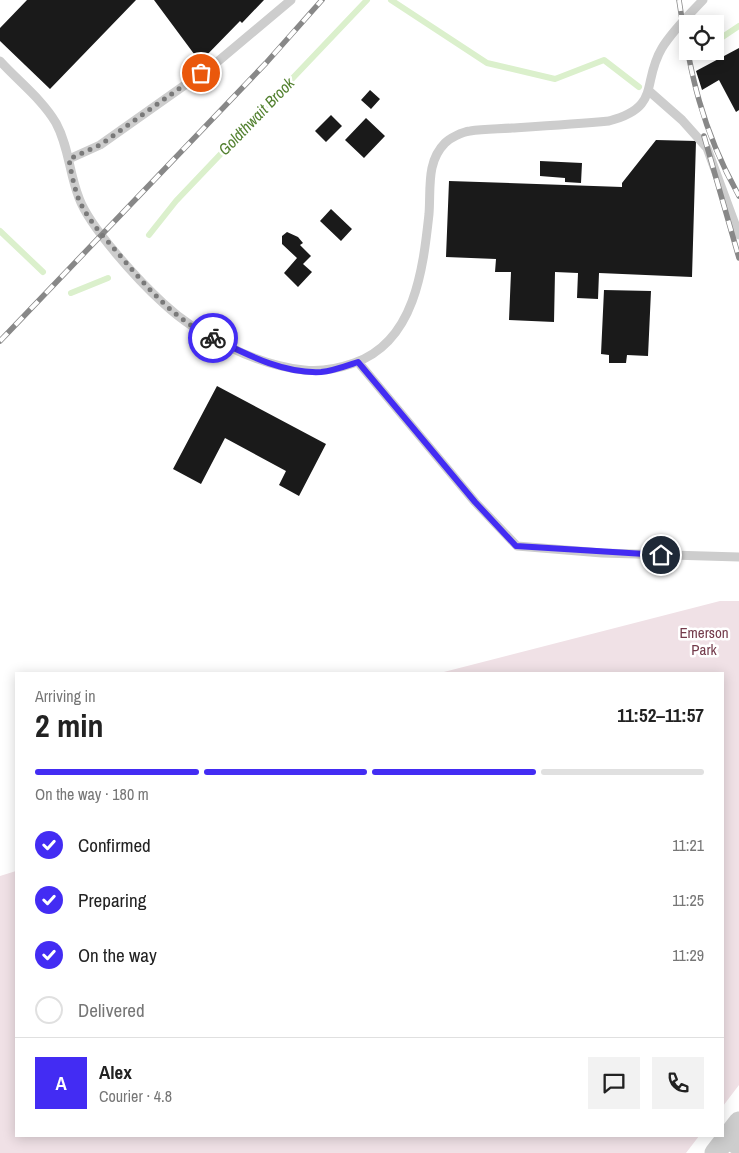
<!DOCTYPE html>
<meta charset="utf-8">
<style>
:root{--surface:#fff;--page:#f2f2f2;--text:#222;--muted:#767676;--line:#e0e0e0;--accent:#432cf3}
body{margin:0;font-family:"Archivo Narrow",sans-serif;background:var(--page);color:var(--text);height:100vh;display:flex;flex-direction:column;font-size:19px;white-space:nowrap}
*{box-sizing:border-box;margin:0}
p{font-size:16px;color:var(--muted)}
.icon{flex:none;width:28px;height:28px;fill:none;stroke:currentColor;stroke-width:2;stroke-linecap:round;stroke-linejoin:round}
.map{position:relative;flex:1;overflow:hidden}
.details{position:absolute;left:15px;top:672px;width:709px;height:465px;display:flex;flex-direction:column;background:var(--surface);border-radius:0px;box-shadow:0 2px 12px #0003}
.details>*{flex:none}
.controls{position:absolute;left:679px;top:15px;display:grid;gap:10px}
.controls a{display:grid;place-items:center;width:45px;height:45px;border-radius:0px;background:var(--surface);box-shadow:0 2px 12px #0003;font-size:25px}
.pin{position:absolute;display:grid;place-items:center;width:42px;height:42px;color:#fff;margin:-21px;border:2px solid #fff;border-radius:50%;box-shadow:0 1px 5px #0007}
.courier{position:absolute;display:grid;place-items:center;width:50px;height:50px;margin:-25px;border:4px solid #432cf3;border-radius:50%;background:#fff;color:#222;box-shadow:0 1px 6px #0007}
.head em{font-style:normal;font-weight:700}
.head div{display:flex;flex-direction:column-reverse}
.head{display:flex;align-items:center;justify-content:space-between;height:85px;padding:0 20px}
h1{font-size:32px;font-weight:700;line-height:38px}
.bar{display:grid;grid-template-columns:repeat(4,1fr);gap:8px 5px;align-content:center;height:60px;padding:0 20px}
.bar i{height:6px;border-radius:4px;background:var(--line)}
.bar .current{background:var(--accent)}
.bar p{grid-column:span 4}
.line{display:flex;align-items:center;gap:12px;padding:0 20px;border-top:1px solid var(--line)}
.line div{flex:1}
.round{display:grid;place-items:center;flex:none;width:52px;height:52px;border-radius:0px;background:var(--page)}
ol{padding:0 20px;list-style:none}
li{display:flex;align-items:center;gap:15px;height:55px}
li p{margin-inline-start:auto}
li .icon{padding:5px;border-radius:50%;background:var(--accent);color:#fff;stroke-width:4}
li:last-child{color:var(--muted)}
li i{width:28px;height:28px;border:2px solid var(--line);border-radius:50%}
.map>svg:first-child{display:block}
.green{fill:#f0e1e6}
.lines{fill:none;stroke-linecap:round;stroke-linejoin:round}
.stream{stroke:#dbf0cc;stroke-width:6}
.building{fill:#1a1a1a}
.service{stroke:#cdcdcd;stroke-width:9}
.minor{stroke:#cdcdcd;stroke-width:18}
.tertiary{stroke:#cdcdcd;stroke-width:21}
.rail-casing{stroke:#888;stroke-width:5.5}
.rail{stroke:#fff;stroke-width:4;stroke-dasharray:11;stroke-linecap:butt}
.done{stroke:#7a7a7a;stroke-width:5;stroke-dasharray:0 9}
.route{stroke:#432cf3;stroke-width:6}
.labels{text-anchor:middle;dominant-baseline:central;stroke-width:5;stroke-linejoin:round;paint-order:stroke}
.park-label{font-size:15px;fill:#733b4b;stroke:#fff}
.water-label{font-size:16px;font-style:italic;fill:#538130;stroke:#fff}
</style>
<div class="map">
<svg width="739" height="1153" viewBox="0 0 739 1153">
<rect width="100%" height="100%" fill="#fff"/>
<path class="green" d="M720,601H739V1085L723,1106L722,674H436Z
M16,871V1136H699L686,1153H0V876Z"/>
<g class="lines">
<path class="stream" d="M391,0L487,63L555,79L604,60L639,87
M715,42L739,26
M700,52L701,51
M0,231L43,272
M149,235L176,201L367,0
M71,293L108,278"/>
</g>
<path class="building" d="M27,0H136L50,89L0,41V28Z
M154,0H264L242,23L240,21L200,62Z
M739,48V110L736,112L719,80L702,90L696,71Z
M370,90L380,99L371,109L361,100Z
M331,115L342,126L326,142L315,131Z
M366,118L385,136L364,158L345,140Z
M656,140L696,141L692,277L599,273L598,299L577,298L578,273L555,272L554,322L509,320L511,272H495L496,259L446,257L449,181L622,187V183Z
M540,161L582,163L581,183L565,182V178L540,176Z
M331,209L352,229L341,241L320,221Z
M287,232L298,237L303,243L300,245L311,256L303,264L312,272L298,287L284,273L297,258L282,244V236Z
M604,290L651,291L648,356L627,355L626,363H609V355L601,354Z
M217,386L326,444L299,496L279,485L286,471L225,438L201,484L173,469Z"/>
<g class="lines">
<path class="service" d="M0,61C18,81 42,99 56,123C69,147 69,173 79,198C90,228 139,281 163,303C198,336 257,365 304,370C322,372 337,369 354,363C415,342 423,269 429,214C431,189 426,162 445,143C450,138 462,132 470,131C483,129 498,129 512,128C544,126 577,124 609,121C662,107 641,83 662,48C673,30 689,15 703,0
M649,91L682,120L707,148L739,235
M69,159L100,145L216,63L291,0
M358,362L475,502L517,546L602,553L739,557"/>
<path class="minor" d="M726,1139L739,1147"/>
<path class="tertiary" d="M715,1153L739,1122"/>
<g class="rail-casing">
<path id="rail" d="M679,0C690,74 702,130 739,196
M704,136L739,258
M0,341L266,63L322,0"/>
</g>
<use href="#rail" class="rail"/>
</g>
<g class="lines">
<path class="done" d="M201,73L100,145L69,159C71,172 74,187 79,200C88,220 103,236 117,252C145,285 173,319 213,338"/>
<path class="route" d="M213,338C246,354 283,374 321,372C333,371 346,366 358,362L475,502L516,546L661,555"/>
</g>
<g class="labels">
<g class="park-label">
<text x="704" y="632">Emerson<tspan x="704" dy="17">Park</tspan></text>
</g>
<g class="water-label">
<text transform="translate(256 116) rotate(-46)">Goldthwait Brook</text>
</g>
</g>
</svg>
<div class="controls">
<a><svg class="icon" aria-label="locate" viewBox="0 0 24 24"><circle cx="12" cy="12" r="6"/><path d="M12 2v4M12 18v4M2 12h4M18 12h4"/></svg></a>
</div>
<div class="pin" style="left:201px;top:73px;background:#ea580c"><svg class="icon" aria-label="bag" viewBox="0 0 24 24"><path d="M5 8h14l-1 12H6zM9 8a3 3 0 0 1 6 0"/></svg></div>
<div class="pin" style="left:661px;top:555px;background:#1f2937"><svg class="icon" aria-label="home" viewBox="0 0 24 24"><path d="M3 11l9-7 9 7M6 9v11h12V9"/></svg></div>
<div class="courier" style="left:213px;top:338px"><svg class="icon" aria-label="bike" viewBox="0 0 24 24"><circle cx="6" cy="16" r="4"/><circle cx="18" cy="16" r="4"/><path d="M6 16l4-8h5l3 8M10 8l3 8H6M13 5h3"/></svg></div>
<section class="details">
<div class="head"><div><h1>2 min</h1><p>Arriving in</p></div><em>11:52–11:57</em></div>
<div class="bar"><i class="current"></i><i class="current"></i><i class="current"></i><i></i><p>On the way · 180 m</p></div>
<ol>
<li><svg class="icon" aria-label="check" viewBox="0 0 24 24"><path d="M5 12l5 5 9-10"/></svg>Confirmed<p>11:21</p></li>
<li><svg class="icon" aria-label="check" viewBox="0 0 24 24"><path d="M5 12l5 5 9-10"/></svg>Preparing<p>11:25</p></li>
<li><svg class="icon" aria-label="check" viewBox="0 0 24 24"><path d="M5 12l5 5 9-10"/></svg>On the way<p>11:29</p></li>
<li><i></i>Delivered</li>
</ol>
<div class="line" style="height:90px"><b class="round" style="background:var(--accent);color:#fff">A</b><div><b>Alex</b><p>Courier · 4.8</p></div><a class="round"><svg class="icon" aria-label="chat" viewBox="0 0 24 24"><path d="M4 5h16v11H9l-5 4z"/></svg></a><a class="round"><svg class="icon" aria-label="phone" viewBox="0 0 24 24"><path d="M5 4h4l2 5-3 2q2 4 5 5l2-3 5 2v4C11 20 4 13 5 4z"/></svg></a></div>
</section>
</div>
